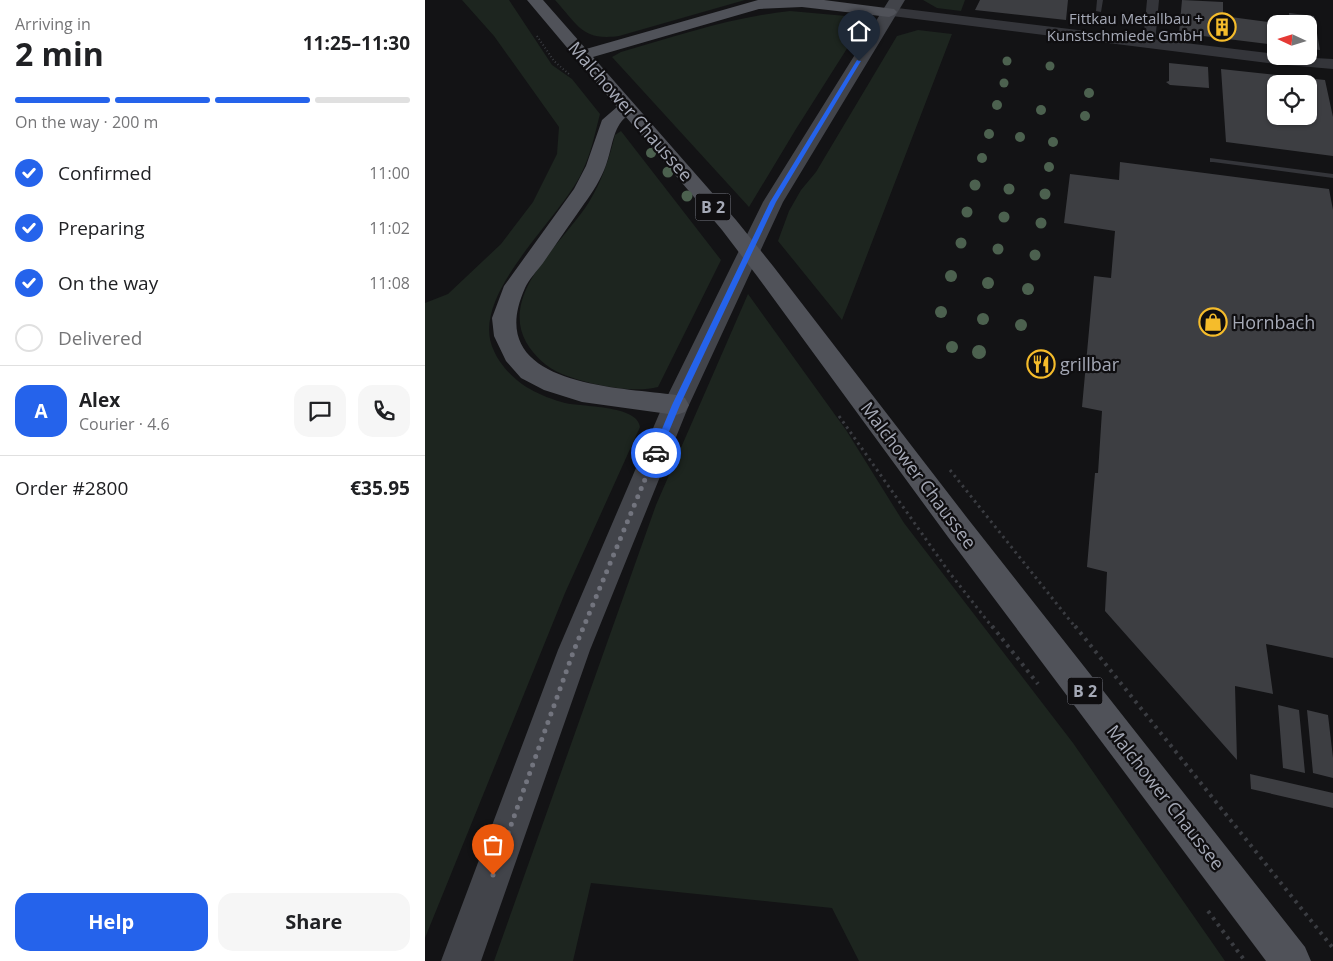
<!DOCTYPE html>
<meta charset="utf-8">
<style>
:root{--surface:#fff;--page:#f6f6f6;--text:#202124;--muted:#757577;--line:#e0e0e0;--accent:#2563eb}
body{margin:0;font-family:"Open Sans",sans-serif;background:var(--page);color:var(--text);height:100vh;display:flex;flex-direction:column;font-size:19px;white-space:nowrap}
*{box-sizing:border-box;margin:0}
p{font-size:16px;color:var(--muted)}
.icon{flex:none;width:28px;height:28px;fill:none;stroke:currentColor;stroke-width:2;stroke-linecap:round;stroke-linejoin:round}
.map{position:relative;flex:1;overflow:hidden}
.details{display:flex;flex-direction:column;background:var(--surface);width:425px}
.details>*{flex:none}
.needle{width:32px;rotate:274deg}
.tools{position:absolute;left:842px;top:15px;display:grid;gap:10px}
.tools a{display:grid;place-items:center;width:50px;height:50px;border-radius:10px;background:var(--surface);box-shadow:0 1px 4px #0004;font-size:25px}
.pin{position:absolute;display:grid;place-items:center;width:42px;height:42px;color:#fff;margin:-51px -21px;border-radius:50% 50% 50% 0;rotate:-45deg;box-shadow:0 0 5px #0007}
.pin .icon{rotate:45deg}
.courier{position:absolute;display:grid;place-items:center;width:50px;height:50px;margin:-25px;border:4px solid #2563eb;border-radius:50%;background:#fff;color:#222;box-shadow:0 1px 6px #0007}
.summary em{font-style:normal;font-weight:700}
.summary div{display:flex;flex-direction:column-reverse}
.summary{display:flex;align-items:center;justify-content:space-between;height:85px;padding:0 15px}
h1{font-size:32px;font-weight:700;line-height:38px}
.bar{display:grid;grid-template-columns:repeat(4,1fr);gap:8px 5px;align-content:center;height:60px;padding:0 15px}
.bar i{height:6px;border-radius:4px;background:var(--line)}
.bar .selected{background:var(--accent)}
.bar p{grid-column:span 4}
.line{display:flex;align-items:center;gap:12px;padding:0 15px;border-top:1px solid var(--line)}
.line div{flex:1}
.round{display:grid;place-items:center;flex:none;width:52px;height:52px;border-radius:15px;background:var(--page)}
ol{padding:0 15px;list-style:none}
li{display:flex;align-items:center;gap:15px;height:55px}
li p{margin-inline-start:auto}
li .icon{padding:5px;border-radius:50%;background:var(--accent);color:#fff;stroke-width:4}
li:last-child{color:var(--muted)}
li i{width:28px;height:28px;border:2px solid var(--line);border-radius:50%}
.button{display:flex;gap:10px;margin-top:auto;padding:10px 15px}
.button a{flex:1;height:58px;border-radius:15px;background:var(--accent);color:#fff;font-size:20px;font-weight:700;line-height:58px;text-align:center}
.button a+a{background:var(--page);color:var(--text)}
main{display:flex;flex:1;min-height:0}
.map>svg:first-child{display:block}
.green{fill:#1d251f}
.building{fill:#3d3e42;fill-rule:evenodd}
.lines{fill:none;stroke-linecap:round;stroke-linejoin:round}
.path-far2{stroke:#3a3c41;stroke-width:2;stroke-dasharray:1 2.5;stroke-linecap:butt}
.path-far1{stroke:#3a3c41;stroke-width:3;stroke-dasharray:2.5 4;stroke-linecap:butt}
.path{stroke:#3a3c41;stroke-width:4;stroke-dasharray:3 5;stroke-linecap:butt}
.service{fill:#34353a;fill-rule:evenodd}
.minor{fill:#34353a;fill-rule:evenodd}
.tertiary{fill:#34353a;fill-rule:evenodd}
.secondary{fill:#42444a;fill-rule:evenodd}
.primary{fill:#505259;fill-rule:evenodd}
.tree{fill:#4c614f}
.route{fill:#2563eb}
.done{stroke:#72747e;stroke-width:5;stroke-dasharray:0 9}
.labels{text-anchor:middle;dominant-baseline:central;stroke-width:4.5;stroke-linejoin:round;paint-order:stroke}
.far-poi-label{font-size:15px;fill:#a5a9b6;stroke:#0f0e10;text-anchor:end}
.shield{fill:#0f0e10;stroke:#787a84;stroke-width:1}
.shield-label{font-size:16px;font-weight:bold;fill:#a5a9b6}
.street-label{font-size:18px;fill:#a5a9b6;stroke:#0f0e10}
.poi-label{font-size:18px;fill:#a5a9b6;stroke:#0f0e10;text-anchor:start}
</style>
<main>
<section class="details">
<div class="summary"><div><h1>2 min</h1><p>Arriving in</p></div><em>11:25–11:30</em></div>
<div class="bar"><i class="selected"></i><i class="selected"></i><i class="selected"></i><i></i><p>On the way · 200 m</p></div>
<ol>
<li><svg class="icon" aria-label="check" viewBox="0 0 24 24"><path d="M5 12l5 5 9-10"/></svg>Confirmed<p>11:00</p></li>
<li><svg class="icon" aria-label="check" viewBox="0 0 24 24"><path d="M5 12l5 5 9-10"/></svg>Preparing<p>11:02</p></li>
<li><svg class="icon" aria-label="check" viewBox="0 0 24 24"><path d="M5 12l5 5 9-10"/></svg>On the way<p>11:08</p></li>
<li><i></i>Delivered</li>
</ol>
<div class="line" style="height:90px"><b class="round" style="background:var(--accent);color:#fff">A</b><div><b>Alex</b><p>Courier · 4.6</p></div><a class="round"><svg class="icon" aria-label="chat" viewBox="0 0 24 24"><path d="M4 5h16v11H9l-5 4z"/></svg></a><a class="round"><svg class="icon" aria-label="phone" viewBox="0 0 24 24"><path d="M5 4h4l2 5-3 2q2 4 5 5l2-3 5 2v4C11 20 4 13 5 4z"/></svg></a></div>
<div class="line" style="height:65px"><div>Order #2800</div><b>€35.95</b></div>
<div class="button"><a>Help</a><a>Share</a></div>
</section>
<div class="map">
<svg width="908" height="961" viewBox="0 0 908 961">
<rect width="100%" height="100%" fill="#131315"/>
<path class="green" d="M37,0H84L127,65L147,79L175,114C170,133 166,154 157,172C135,220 42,296 69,351C75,365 91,382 105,389C115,395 129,400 140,403C156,407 213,405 215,427L140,593L0,938V303L23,294L76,244L108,202L132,154L134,127L69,36Z
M130,0H320L194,36C157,41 153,25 130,0Z
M498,0H540L536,11L512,8Z
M365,11L421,16L435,28L371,129L324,207L187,57L196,52C252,36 307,17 365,11Z
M493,30L527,34L417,320L353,241L364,211L376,190L391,172L472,36Z
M196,131L296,260L233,387C207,394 162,384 137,374C121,367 110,357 101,342C74,292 140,241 164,202C177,181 184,159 190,135Z
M323,294L421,430L479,523L648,743L800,961H434L407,908L166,883L148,961H69L231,505Z"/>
<path class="building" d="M555,0H643L641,20L550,10Z
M757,0L798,2V16L851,23V45L754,33Z
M864,13L889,16L895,50L884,49V24H865Z
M674,17L687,18V24L673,23Z
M744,63L783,67L784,88L745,85L741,82L744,81Z
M796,69L900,80L908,117V156L801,142ZM851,84H884V116H851Z
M695,162L904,189L908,210V658L841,644L848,694L810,686L812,760L680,611L682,572L662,567L670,473H673L677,411L657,407L669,276L686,278L690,231L639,223L645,174L694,180Z
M853,705L874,710L880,773L858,768Z
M882,710L903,715L908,758V778L888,773Z
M825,774L908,793V808L826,789Z"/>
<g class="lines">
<path class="path-far2" d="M112,36L129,61L145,75"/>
<path class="path-far1" d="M414,416L524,572L568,628
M525,470L651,628"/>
<path class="path" d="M567,626L613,684
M650,626L908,948
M783,911L820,961"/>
<path class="service" d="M672,0H678L676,12L671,11Z
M785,158L908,174V178L788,162H785Z"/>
<path class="minor" d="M722,0H734L730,43L724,47L718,43Z"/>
<path class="tertiary" d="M464,7L851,54V56L908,59V69L851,64L459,15L456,12L459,9Z"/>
<path class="secondary" d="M464,0H480L358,202L264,405L165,650L56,961H16L133,650L238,405L338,202Z"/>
<path class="primary" d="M102,0H118L161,49L333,0H399L469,9L472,12L469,15L464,17L377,7L334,9L168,57L311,220L348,266L543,519L880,947L886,961H841L523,537L332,276L297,230L201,117C188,127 187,149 181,165C176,179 168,192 159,204C145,224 131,244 118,263C112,271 104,279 100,288C56,386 191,387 251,395L260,398L264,405L260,412L251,415L157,402L119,390L96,378L81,361L69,336L67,318L79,286L149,189L161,166L177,120L192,107Z"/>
</g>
<g class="tree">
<circle cx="582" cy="61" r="4.5"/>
<circle cx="625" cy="66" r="4.5"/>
<circle cx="579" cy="83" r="4.5"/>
<circle cx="664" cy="93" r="5"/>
<circle cx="572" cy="105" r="5"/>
<circle cx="616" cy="110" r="5"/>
<circle cx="660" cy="116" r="5"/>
<circle cx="564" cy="134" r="5"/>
<circle cx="595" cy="137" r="5"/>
<circle cx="628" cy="142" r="5"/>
<circle cx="226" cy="153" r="5"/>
<circle cx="557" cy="158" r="5"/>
<circle cx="624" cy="167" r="5"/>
<circle cx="243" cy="172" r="5.5"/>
<circle cx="550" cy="185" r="5.5"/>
<circle cx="584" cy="189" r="5.5"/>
<circle cx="620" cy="194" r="5.5"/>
<circle cx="262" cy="196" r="5.5"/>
<circle cx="542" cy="212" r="5.5"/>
<circle cx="579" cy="217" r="5.5"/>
<circle cx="616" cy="223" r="5.5"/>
<circle cx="536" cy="243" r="5.5"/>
<circle cx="573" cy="249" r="5.5"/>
<circle cx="610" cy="255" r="5.5"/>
<circle cx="526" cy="276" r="6"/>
<circle cx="563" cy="283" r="6"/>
<circle cx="603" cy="289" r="6"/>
<circle cx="516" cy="312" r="6"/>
<circle cx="558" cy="319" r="6"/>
<circle cx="596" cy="325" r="6"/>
<circle cx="527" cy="347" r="6"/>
<circle cx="554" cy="352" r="7"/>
</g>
<path class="route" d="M432,60L436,61L351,202L255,405L235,453L231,456L229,455L227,453L247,405L345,202Z"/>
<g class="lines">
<path class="done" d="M68,875L149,650L231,453"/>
</g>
<defs>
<g id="building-ring" transform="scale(1.4375)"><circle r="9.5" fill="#0f0e10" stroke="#f5bc2b" stroke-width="1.5"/><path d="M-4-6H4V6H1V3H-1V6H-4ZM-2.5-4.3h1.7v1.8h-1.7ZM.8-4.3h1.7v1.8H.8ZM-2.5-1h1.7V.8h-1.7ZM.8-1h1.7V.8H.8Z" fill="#f5bc2b"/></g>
<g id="shop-ring" transform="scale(1.4375)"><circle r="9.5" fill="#0f0e10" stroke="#f5bc2b" stroke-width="1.5"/><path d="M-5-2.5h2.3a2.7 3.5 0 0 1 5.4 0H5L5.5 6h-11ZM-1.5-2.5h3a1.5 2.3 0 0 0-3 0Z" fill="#f5bc2b"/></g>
<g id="restaurant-ring" transform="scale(1.4375)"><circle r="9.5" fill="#0f0e10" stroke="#f5bc2b" stroke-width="1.5"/><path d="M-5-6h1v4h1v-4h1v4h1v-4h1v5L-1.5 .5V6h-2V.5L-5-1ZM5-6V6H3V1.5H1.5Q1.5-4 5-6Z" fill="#f5bc2b"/></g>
</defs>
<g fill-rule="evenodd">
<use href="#building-ring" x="797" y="27"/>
<use href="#shop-ring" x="788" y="322"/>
<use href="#restaurant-ring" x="616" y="364"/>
</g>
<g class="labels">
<g class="far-poi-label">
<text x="778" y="18">Fittkau Metallbau +<tspan x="778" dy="17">Kunstschmiede GmbH</tspan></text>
</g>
<g class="shield">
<rect x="270.5" y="193.5" width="35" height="27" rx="4"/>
<rect x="642.5" y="677.5" width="35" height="27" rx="4"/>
</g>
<g class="shield-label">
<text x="288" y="207">B 2</text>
<text x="660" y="691">B 2</text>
</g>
<g class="street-label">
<text transform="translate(206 111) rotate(49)">Malchower Chaussee</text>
<text transform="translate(494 475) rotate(53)">Malchower Chaussee</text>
<text transform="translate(741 797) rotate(52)">Malchower Chaussee</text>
</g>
<g class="poi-label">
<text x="807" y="322">Hornbach</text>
<text x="635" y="364">grillbar</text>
</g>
</g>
</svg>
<div class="tools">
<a><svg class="needle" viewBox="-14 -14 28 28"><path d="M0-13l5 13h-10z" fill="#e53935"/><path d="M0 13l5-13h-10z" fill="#757577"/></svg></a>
<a><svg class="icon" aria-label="locate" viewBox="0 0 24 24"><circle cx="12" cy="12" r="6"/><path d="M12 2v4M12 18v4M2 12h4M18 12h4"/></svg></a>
</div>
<div class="pin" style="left:68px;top:875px;background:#ea580c"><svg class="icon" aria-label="bag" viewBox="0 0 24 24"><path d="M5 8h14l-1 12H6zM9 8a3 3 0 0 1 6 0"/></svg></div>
<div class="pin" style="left:434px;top:61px;background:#1f2937"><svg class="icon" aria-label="home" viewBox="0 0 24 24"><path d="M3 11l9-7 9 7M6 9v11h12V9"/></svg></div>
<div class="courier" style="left:231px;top:453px"><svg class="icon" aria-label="car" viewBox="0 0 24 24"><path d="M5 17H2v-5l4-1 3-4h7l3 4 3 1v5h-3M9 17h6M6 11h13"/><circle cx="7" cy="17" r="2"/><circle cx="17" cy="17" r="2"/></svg></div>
</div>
</main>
